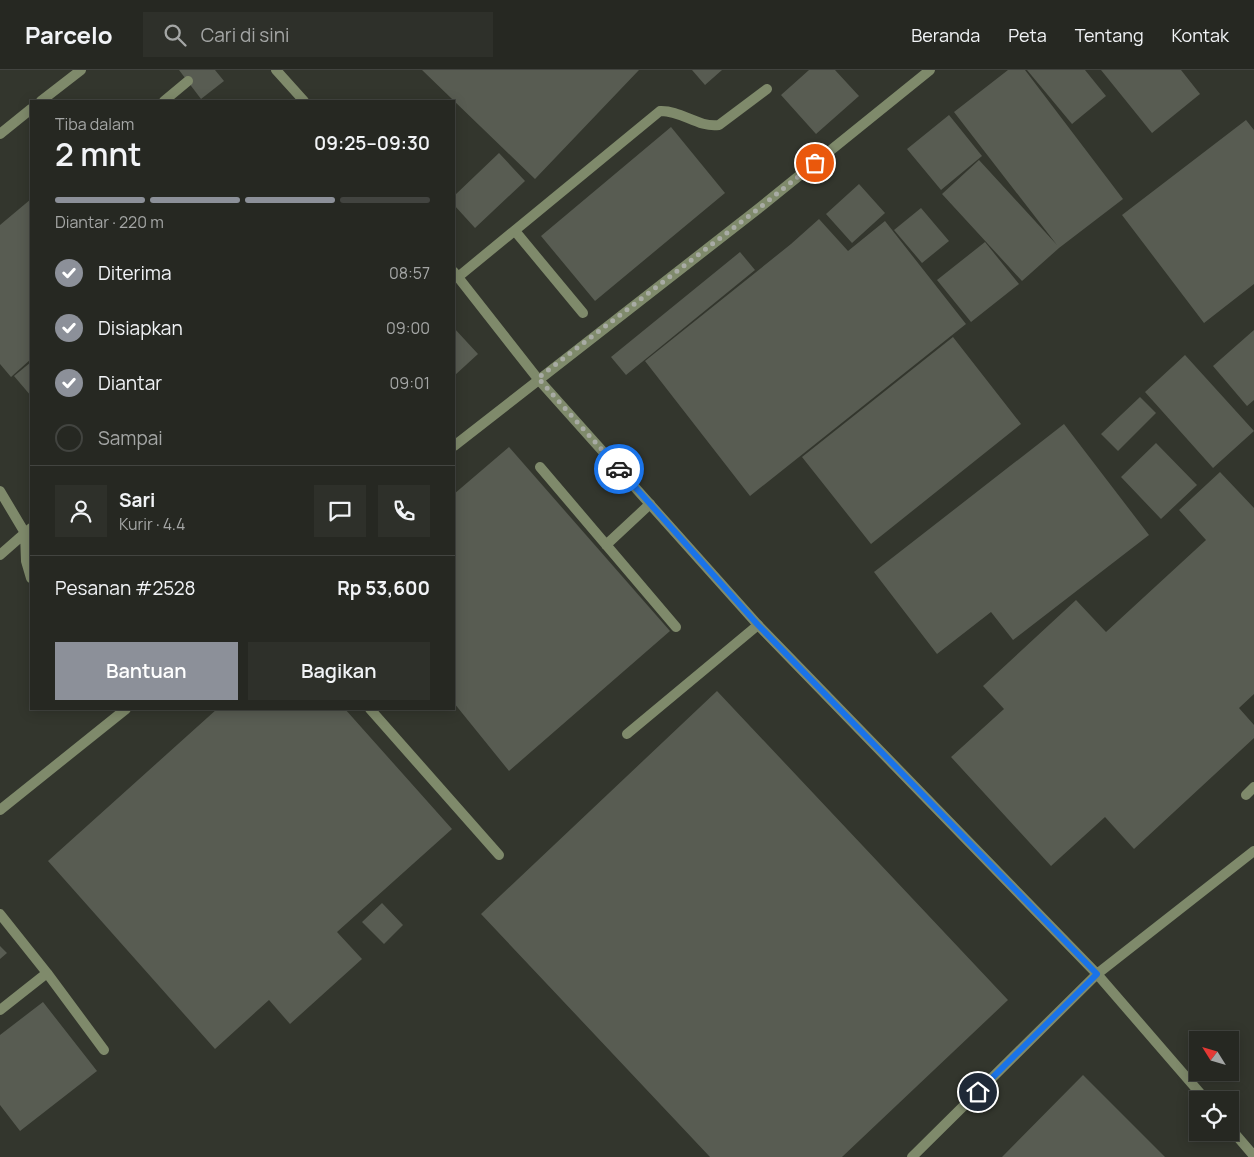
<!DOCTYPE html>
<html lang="id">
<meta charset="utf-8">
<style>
:root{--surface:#262822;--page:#2e302a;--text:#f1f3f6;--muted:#a4a6a5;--line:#424440;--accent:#8c9099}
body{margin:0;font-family:Manrope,sans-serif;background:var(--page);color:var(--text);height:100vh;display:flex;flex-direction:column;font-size:19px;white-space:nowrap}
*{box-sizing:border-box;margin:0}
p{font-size:16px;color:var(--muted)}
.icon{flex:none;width:28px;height:28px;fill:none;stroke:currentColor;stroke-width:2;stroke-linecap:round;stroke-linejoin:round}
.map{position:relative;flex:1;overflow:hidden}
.details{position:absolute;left:30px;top:30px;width:425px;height:610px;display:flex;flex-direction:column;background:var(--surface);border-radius:0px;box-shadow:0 2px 12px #0003,0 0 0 1px var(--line)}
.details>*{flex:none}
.needle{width:32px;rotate:307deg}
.controls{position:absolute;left:1189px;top:961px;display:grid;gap:10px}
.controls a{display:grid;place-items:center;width:50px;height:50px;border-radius:0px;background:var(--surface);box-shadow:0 2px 12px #0003,0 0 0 1px var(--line);font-size:25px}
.pin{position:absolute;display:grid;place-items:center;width:42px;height:42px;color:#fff;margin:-21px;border:2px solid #fff;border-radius:50%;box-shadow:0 1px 5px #0007}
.courier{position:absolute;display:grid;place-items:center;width:50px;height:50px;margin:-25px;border:4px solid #1a73e8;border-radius:50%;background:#fff;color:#222;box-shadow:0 1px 6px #0007}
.headline em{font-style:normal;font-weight:600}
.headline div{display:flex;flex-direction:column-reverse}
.headline{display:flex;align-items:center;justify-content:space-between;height:85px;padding:0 25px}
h1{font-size:32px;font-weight:600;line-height:38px}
.bar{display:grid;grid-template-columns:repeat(4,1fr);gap:8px 5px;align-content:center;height:60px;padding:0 25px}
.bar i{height:6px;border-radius:4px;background:var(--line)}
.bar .selected{background:var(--accent)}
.bar p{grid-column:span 4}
.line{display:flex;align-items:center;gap:12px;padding:0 25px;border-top:1px solid var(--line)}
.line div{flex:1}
.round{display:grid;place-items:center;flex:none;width:52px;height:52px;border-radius:0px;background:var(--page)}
ol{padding:0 25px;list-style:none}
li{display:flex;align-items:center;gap:15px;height:55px}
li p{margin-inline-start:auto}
li .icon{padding:5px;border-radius:50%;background:var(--accent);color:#fff;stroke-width:4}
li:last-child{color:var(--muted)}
li i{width:28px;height:28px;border:2px solid var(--line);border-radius:50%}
.action{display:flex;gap:10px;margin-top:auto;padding:10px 25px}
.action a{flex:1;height:58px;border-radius:0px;background:var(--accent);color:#fff;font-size:20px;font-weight:600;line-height:58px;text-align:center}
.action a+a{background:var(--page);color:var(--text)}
header{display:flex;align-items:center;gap:30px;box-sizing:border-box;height:70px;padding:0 25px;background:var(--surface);border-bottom:1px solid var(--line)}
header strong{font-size:24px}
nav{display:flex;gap:28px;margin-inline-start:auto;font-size:18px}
.search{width:350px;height:45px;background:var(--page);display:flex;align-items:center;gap:12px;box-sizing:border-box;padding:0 18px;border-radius:0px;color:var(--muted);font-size:19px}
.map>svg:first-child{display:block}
.building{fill:#585c52}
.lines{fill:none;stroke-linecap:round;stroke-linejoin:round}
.lane{stroke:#7f8a6b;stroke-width:10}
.street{stroke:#7f8a6b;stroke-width:10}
.done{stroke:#a8aba4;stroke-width:5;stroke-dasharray:0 9}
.route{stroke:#1a73e8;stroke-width:6}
</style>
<header>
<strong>Parcelo</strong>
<div class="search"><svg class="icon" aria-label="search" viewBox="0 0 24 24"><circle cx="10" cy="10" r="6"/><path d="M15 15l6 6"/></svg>Cari di sini</div>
<nav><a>Beranda</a><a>Peta</a><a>Tentang</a><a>Kontak</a></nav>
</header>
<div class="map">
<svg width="1254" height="1087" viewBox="0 0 1254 1087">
<rect width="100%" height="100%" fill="#33362d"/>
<path class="building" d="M179,0H215L224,11L201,29Z
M422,0H639L535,109Z
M692,0H722L705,15Z
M809,0H835L859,26L816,64L781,25Z
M1008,0H1025L1123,129L1059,178L1022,211L942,124L979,90L1057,175L954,42Z
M1027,0H1085L1106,26L1072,54Z
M1101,0H1181L1200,24L1152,63Z
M949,45L982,86L941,120L907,79Z
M1246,50L1254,60V214L1204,253L1122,145Z
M671,57L725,123L595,231L541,166Z
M499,83L525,111L475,158L454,135V126Z
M859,114L885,143L852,173L826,144Z
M31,129V289L11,307L0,294V155Z
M921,138L949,171L922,193L894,160Z
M819,149L848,181L885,151L966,254L750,426L645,291L791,174Z
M985,172L1019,214L971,252L937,210Z
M740,182L755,200L626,305L611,287Z
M454,258L478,284L454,306Z
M1254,260V330L1247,336L1213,296Z
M953,267L1021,354L871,474L802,387Z
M1185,285L1254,361L1213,398L1145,322Z
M31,292V326L14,306Z
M1140,327L1156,343L1118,381L1101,364Z
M1064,354L1149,465L1013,570L991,542L937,584L874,502Z
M1156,373L1197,415L1161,449L1121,407Z
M509,377L670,561L509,701L454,633V424Z
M1220,402L1254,438V624L1239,638L1254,655V668L1134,779L1105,747L1051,796L951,687L1004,639L983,616L1076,530L1106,562L1206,470L1179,440Z
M717,621L1008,930L842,1087H710L481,844Z
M217,639H345L452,759L337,862L362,889L290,954L269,930L215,979L48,791Z
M382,833L403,855L384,874L362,852Z
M0,876L7,883L0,889Z
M43,932L97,1001L20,1061L0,1035V965Z
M1083,1005L1165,1087H1002Z"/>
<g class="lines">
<path class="lane" d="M41,31L81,0
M164,31L188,11
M0,64L31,39
M515,161L583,243
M458,207L660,41C681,40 698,58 719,55L767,19
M454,376L758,139L930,0
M540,397L676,557
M0,421L25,463L0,485
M31,458L25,463L26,491L31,508
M606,475L650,434
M370,639L499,785
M627,664L758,555
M1246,725L1254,717
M0,740L126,639
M0,844L47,903L0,940
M47,903L104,980
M1230,1058L1254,1086
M912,1087L1097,904L1206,1030"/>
<path class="street" d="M276,0L304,31
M454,202L538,309L758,555L1097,904L1254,781"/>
</g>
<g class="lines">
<path class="done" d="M619,399L538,308L758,139L815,93"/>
<path class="route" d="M619,399L758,555L1097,904L978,1022"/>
</g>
</svg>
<div class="controls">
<a><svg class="needle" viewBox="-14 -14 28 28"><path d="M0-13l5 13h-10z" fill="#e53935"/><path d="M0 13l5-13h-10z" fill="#a4a6a5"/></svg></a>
<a><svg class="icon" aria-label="locate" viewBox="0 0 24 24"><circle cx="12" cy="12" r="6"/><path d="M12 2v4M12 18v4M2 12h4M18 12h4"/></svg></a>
</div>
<div class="pin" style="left:815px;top:93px;background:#ea580c"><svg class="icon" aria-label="bag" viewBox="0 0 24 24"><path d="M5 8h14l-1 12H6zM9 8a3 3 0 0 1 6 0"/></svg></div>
<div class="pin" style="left:978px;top:1022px;background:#1f2937"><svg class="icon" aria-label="home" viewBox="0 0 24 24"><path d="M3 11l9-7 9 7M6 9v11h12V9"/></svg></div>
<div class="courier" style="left:619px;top:399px"><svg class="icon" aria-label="car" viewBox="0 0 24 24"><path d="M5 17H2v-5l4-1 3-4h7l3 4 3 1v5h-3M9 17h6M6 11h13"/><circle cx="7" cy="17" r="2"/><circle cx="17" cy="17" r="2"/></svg></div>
<section class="details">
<div class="headline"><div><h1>2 mnt</h1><p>Tiba dalam</p></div><em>09:25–09:30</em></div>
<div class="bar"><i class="selected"></i><i class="selected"></i><i class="selected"></i><i></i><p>Diantar · 220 m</p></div>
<ol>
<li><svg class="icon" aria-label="check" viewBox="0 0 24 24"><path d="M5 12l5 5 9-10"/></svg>Diterima<p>08:57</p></li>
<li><svg class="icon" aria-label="check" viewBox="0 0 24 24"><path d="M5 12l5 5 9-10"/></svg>Disiapkan<p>09:00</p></li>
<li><svg class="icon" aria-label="check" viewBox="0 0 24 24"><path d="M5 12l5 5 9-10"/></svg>Diantar<p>09:01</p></li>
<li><i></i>Sampai</li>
</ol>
<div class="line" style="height:90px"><a class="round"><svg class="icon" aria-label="person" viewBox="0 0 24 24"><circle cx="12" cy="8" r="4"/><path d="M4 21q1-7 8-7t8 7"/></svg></a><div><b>Sari</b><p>Kurir · 4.4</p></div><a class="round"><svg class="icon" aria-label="chat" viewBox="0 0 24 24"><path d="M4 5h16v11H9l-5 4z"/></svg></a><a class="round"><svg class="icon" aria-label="phone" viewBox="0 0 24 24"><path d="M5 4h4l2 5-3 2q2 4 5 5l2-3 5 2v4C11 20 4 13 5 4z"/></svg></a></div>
<div class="line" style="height:65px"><div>Pesanan #2528</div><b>Rp 53,600</b></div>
<div class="action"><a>Bantuan</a><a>Bagikan</a></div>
</section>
</div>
